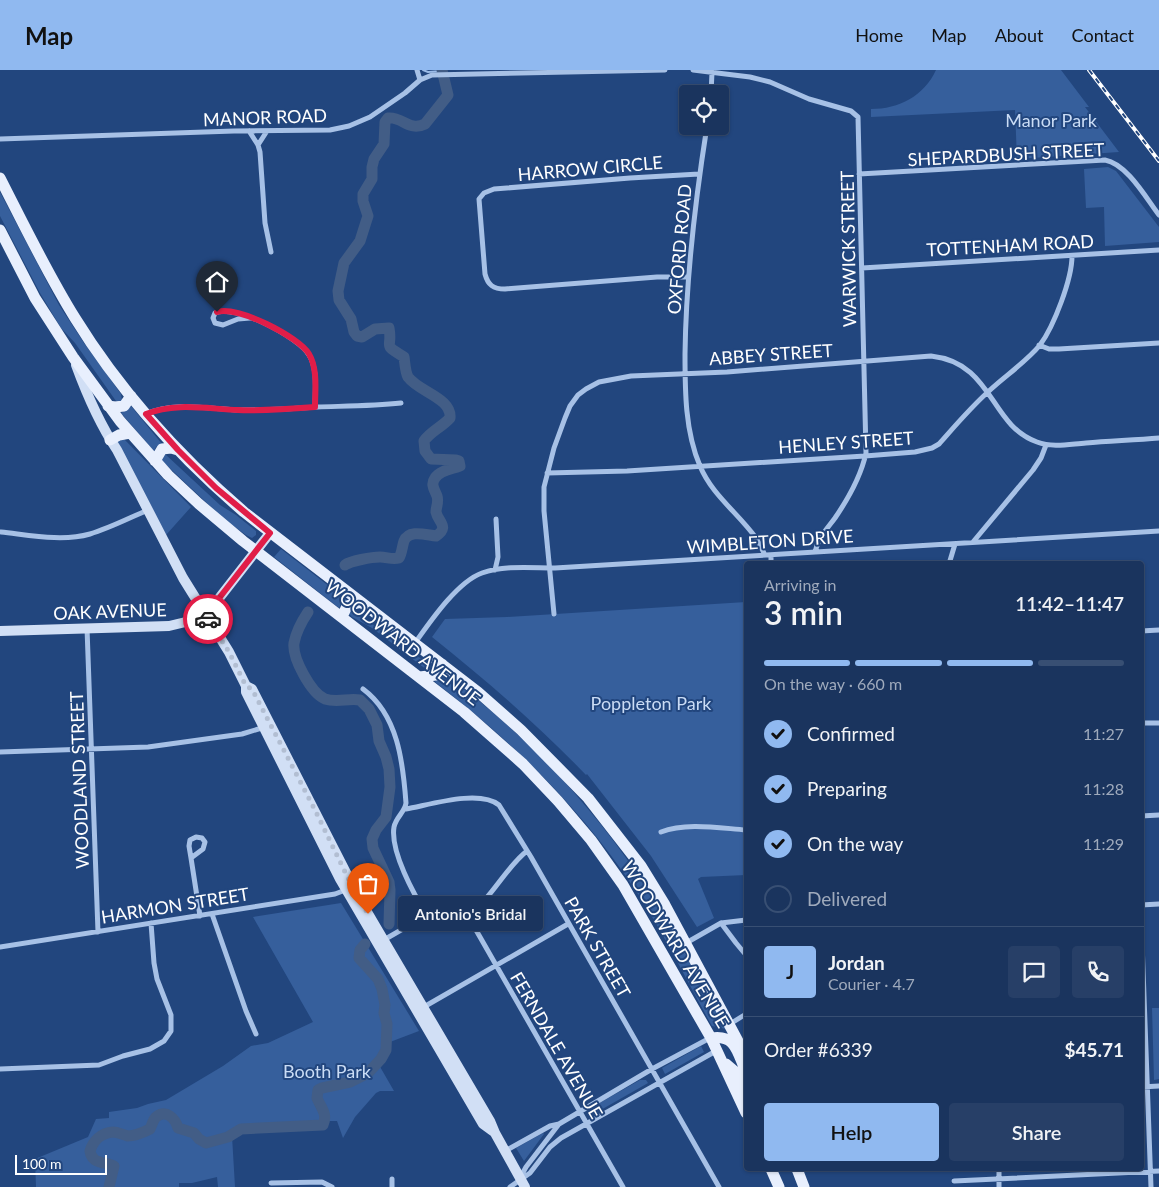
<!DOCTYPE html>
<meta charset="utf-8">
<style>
:root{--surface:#1a345e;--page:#273f67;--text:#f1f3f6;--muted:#9faabc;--line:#384f73;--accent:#90b9f0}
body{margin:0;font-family:Lato,sans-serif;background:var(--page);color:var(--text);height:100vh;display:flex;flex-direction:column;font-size:19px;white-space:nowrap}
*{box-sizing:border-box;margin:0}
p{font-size:16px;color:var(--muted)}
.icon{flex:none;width:28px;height:28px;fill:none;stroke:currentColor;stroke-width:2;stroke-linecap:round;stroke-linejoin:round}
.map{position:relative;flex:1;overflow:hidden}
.sheet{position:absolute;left:744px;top:491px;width:400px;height:610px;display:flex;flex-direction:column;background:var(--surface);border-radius:5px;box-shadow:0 1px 4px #0004,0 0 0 1px var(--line)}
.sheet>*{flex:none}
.tools{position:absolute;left:679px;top:15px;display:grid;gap:10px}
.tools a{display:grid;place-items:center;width:50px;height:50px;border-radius:5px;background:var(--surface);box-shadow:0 1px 4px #0004,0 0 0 1px var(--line);font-size:25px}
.scale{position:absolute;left:15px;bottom:12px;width:92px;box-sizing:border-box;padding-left:5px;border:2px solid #fff;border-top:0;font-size:14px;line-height:18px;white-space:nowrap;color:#fff;-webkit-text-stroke:4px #22467e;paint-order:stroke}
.pin{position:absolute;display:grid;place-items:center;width:42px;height:42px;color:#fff;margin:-51px -21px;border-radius:50% 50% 50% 0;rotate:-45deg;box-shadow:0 0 5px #0007}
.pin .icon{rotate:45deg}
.courier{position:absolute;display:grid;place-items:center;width:50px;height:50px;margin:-25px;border:4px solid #e11d48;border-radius:50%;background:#fff;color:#222;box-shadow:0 1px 6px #0007}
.bubble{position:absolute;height:35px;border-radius:5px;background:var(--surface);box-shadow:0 1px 4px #0004,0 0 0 1px var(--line);font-size:16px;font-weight:600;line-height:35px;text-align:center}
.overview em{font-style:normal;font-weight:600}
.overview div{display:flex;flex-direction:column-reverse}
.overview{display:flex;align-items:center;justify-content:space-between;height:85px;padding:0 20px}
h1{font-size:32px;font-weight:600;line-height:38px}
.bar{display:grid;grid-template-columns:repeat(4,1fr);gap:8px 5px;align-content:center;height:60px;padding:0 20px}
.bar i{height:6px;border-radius:4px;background:var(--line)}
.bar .active{background:var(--accent)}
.bar p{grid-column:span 4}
.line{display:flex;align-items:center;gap:12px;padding:0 20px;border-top:1px solid var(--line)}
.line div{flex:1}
.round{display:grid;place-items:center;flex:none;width:52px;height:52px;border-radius:5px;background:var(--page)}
ol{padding:0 20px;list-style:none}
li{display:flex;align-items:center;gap:15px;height:55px}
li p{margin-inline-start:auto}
li .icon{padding:5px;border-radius:50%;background:var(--accent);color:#111;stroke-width:4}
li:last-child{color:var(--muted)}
li i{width:28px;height:28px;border:2px solid var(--line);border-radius:50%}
.cta{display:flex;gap:10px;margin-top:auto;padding:10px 20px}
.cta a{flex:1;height:58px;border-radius:5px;background:var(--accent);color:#111;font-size:20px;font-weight:600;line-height:58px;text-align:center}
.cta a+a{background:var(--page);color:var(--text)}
header{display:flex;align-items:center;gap:30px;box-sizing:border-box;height:70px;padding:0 25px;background:var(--accent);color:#111}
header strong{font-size:24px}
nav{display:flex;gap:28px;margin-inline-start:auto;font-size:18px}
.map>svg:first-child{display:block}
.green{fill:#365f9c}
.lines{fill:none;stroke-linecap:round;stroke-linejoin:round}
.stream{stroke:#9bbbe7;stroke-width:2}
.river{stroke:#425d86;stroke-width:11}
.street{stroke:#a7c1e6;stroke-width:5}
.secondary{stroke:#d1dff5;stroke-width:10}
.primary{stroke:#e8effd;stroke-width:11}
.rail-casing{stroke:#fff;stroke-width:4}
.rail{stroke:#22467e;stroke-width:2;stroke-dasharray:5.5;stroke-linecap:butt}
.done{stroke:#b2bed2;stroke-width:5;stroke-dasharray:0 9}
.route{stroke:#e11d48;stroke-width:6}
.labels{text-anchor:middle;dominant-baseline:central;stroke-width:4;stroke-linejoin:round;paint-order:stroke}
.street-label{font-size:18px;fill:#fff;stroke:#22467e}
.park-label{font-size:18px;fill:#cadcf5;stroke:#22467e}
</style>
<header>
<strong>Map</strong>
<nav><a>Home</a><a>Map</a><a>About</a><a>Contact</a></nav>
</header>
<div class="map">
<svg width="1159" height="1117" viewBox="0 0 1159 1117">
<rect width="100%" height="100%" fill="#22467e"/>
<path class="green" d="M936,0H1061L1089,37H1085L1119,82L1017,89L1015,40L871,47V39C899,39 924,26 936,0Z
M1108,97L1116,101L1159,157V172L1105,176L1104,137L1086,138L1084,99Z
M0,122L59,235L84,273L121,324L122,331L119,333L116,331L75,273L61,258L40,223L0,146Z
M131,336L162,374L156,377L154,381L121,343Z
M122,367L191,437L166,465L117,371Z
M165,384L220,435L236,445L256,461V465L252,468L246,465L225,450L161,390Z
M281,479L347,530L341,534L339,538L274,487Z
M746,532V805L701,807L698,809L714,848L697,857L651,786L587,704L586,705C538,655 486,610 432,567L445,549L507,547Z
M349,539L354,540L412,584L431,593L434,597L433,600H427L372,558L352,547L348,543Z
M442,603C523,660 594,737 648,820C677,865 700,913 726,959L712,956C687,911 664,864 636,821C581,738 513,672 435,612Z
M341,833L419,961L390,972V978L379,995L394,1021H380L376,1023L355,1047L343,1068L337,1051H311L304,1060L264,1054L232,1066L235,1117H218L217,1107L192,1113H179V1117H36L35,1089L88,1067L96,1049L109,1048V1042L137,1038L148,1034L166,1030L223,996L251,976L268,973L313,952L253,847Z
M1152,938H1159V1009L1154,1010Z
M701,976L704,982L665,1004L662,998Z
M640,1010H646L648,1013L592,1045L589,1039Z
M543,1063L544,1064L524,1091L516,1078Z"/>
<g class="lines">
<path class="stream" d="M423,0L428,2L442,1"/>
<path class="river" d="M345,495C350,491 372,487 380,487C387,487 392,490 399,488C402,483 402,477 404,471C409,459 426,465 436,466C450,457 438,452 436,442C436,437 439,432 437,426C435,420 430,415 435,408C440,400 453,399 460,396L459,391L456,390L431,389L425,381L424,371C431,361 442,357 450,348C452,328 419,322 408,307C405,301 405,293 404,287C381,273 393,279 389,258L375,259L362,267L357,266L354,262L351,249L339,230L338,221L344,193L360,171L366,152L368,146L363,131V124L372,109V97L374,89L384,74L385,52L388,48C402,46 409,62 425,54L448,25L442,0
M308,542C302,551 296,562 294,573C292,588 311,623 325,629C337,633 348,628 360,630L369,639L377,655L379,671L386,687L389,699L390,717L386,747L376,760L372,769L373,778L389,812L390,820L389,854
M109,1117L114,1096C105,1091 92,1095 90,1081C93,1071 101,1063 113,1062C118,1062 123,1065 128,1066C135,1066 144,1062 150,1059C152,1055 153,1050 156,1047C166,1039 175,1048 178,1058L194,1063L199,1069L206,1073L228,1067L241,1059L323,1055C328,1044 321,1038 317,1028L318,1020L322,1018L350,1012L368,1003L381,989L386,980L387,954L384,943L385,935L382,919L378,909L359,888L360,880L365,874"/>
<path class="street" d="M417,0L420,10
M693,0L750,7L770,12L809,29L851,41L858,47L866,383C861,406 848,429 835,448C827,459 818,468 815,482
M711,24L712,2
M707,56C695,132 686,207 685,284C685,321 685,361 700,396C712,425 738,443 756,468C759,473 762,479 765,485
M249,61L258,75L260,82L265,153L271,182
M0,69L234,61L330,60L349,56L370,47L405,23L420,10L432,5L665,0
M258,75L267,61
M859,104L1105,90C1127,94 1146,128 1159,145
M862,198L1159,180
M688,207H657L505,219C493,219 488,215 485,204L479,129L484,123L494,119L630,108L699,104
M250,248L238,249L223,255L215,253L213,248L215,243C233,233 299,267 309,285C318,299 315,321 315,337
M1039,275L1049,279H1059L1159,273
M146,344C175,331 209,339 240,340C266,340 291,339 317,337C345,336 373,336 401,333
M547,403L627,401L865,386L915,382L932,378L939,374C955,356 971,337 989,321C1005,306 1026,292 1040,275C1054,256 1072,209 1072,186
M1,462C29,465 62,472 90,464C110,458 129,448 148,440
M973,472L1033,400L1041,388L1046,375
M771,485V494
M949,494L955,474
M495,500L498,487L496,449
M554,544L544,441V417L554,378L565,348L570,336L578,325L586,319L599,312L631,306L727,302L931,286C994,293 989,355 1037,372C1053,378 1070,374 1086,373C1111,371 1135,370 1159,368
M87,558L98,862
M1141,561L1159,560
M415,573C430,552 457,512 482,503C504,495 532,498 555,498L1159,461
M363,619C398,645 403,692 406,733C405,742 396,747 394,757C390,781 414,825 427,845C476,870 496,804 527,781
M1141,653H1159
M0,682L148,677L242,664L265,657
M406,739C429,735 479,719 499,735L531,787L719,1117
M1141,746L1159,745
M661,762C686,752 719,758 746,760
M191,788L189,776L190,770L196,767L202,768L205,772L203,779L191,788L200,846
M1141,835L1159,834
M212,844L246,941L256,964
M1141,844L1151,1117
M468,846L623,1117
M721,853L736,873L746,885
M382,871L427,845
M686,873L721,853L746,850
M0,877L335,824L348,819
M422,938L568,854
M730,954L746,944
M0,999L99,995L123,986L150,979L164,971L171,961V945L157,909L154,893L151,853
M1141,1017L1159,1016
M505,1081L550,1056L559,1054
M999,1099V1117
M520,1108L526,1097L559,1054L652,999L710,968
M392,1109V1117
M954,1111L1159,1101
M271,1113L322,1112L332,1117
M510,1117L530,1103L550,1077L561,1068L716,981"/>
<path class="secondary" d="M76,295C87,325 99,353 117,380L183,508L229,582L246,616L252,619L360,830L490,1051L495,1063L525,1117
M0,561L169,556L194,550L213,536L270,463
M246,616V622L340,809L483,1054L494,1062"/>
<path class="primary" d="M0,108C24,155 47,203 75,248C120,321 179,386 244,442L478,622L521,660L588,728L641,796L665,835L746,986
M0,160L35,228L73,287L120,351L168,405L199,434L243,471L464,642L523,694L558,731L591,770L623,815L711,968L746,1043
M108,336L115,337L124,336L131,326
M110,370L119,365L130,363
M155,391L162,379L171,378L178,380
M342,547L347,536L361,532
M420,607L436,605L442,594
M711,968C736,964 737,982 746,1002
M726,994L740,1006L746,1021
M771,1099L779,1117
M797,1099L804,1117"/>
<g class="rail-casing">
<path id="rail" d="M1089,0L1159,91"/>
</g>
<use href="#rail" class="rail"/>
</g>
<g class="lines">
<path class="done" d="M208,549L229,582L246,616L252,619L315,740L347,806L368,844"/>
<path class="route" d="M208,549L204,543L213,536L270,463L216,418L178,380L146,344C175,332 208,339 238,340C263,341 289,339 315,337C315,321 318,299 309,284C299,267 237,235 217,242"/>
</g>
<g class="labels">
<g class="street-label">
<text transform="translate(265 47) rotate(-2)">MANOR ROAD</text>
<text transform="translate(1006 84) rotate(-3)">SHEPARDBUSH STREET</text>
<text transform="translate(590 98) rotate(-5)">HARROW CIRCLE</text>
<text transform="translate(1010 175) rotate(-3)">TOTTENHAM ROAD</text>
<text transform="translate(679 179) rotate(-85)">OXFORD ROAD</text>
<text transform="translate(848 179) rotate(-91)">WARWICK STREET</text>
<text transform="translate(771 284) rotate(-4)">ABBEY STREET</text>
<text transform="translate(846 372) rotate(-4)">HENLEY STREET</text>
<text transform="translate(770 471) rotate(-4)">WIMBLETON DRIVE</text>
<text transform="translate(110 541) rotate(-2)">OAK AVENUE</text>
<text transform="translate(403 572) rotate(38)">WOODWARD AVENUE</text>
<text transform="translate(79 710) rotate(-92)">WOODLAND STREET</text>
<text transform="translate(175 835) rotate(-9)">HARMON STREET</text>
<text transform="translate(676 874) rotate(59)">WOODWARD AVENUE</text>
<text transform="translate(598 877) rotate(60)">PARK STREET</text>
<text transform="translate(557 975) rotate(60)">FERNDALE AVENUE</text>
</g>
<g class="park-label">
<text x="1051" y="50">Manor Park</text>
<text x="651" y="633">Poppleton Park</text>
<text x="327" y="1001">Booth Park</text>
</g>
</g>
</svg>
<div class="tools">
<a><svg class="icon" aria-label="locate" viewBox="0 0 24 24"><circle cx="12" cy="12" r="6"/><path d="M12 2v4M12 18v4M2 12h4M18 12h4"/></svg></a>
</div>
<div class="scale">100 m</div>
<div class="pin" style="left:368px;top:844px;background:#ea580c"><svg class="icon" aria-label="bag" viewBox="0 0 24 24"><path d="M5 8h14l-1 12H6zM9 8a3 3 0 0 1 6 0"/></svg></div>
<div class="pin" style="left:217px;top:242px;background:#1f2937"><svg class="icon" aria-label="home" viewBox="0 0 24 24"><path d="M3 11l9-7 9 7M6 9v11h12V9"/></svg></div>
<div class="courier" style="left:208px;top:549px"><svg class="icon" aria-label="car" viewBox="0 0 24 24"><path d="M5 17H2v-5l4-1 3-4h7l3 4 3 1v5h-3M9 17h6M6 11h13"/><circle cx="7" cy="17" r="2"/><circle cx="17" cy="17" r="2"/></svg></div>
<div class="bubble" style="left:398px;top:826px;width:145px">Antonio's Bridal</div>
<section class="sheet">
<div class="overview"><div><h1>3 min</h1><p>Arriving in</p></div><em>11:42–11:47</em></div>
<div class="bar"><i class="active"></i><i class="active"></i><i class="active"></i><i></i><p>On the way · 660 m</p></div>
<ol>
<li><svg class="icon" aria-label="check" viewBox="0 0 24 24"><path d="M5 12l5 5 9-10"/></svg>Confirmed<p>11:27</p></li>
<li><svg class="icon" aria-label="check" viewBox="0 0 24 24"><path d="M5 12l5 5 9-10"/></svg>Preparing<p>11:28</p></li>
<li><svg class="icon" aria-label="check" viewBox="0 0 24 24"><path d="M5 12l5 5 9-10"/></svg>On the way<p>11:29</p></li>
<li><i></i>Delivered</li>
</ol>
<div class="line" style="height:90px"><b class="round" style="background:var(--accent);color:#111">J</b><div><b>Jordan</b><p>Courier · 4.7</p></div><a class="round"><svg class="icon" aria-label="chat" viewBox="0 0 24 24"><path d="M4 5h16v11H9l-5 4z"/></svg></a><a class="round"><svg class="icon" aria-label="phone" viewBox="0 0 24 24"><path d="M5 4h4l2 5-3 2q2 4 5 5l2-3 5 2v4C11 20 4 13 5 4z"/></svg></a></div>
<div class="line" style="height:65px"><div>Order #6339</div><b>$45.71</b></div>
<div class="cta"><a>Help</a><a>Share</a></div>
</section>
</div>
